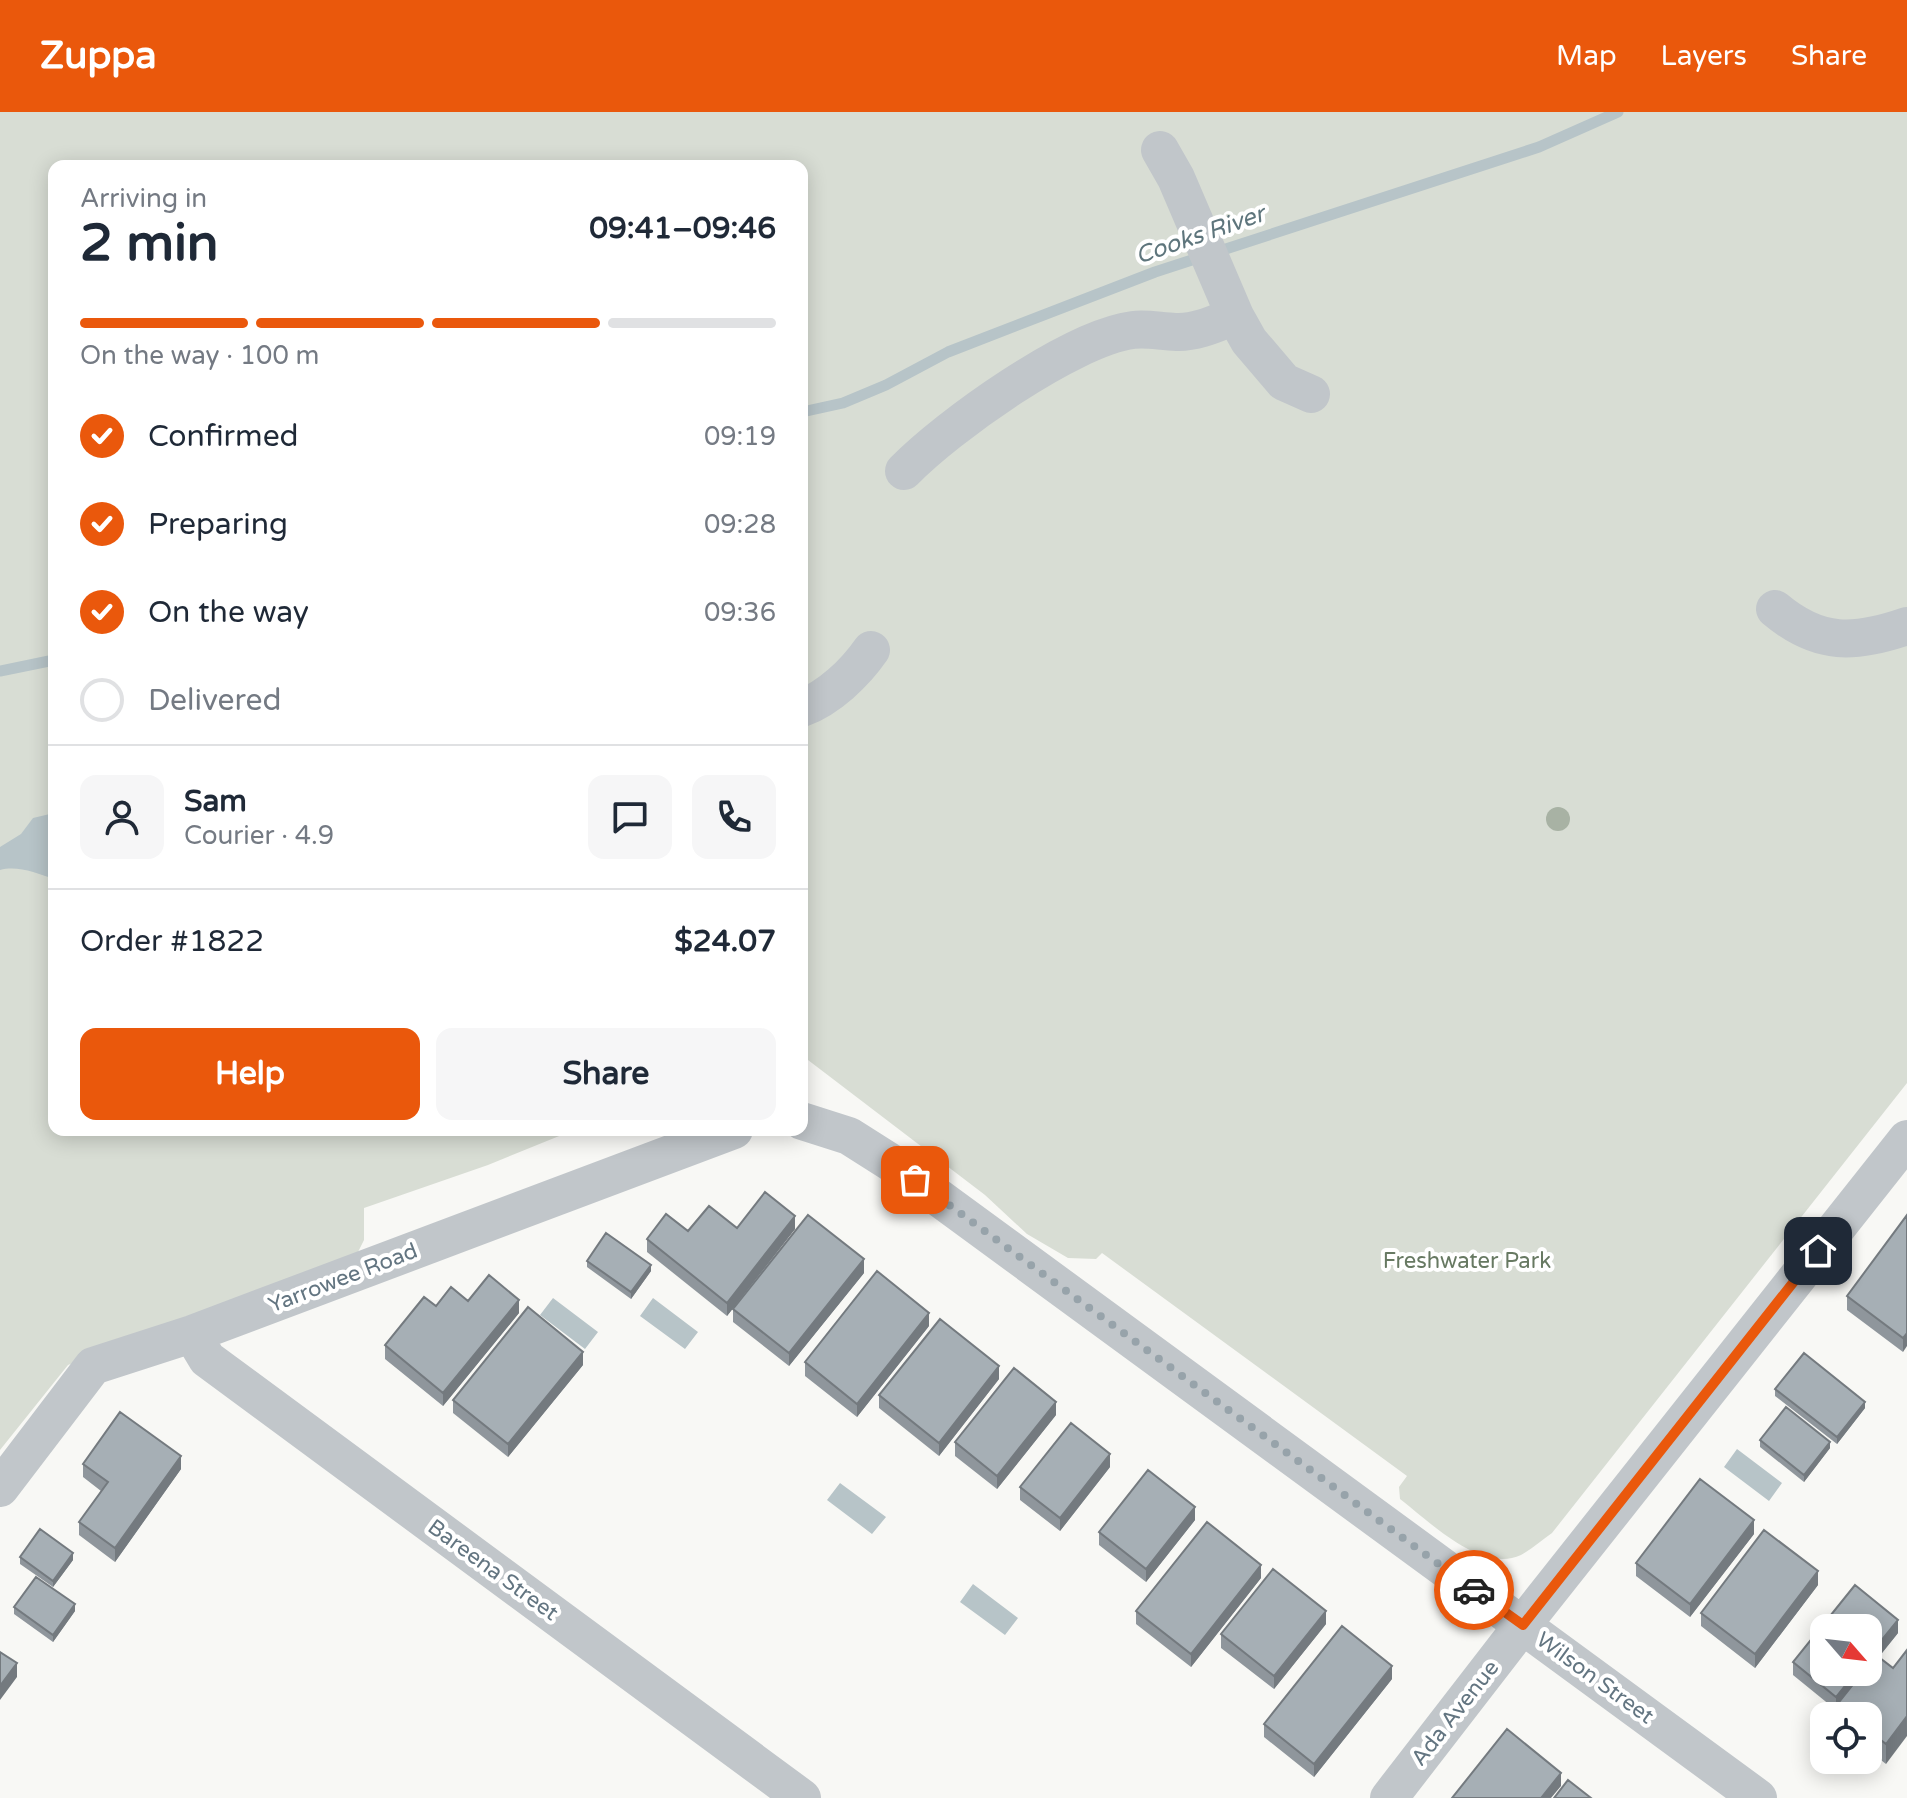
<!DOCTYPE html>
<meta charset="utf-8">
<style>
:root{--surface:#fff;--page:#f6f6f7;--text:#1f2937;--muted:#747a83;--line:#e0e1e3;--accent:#ea580c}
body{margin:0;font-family:"Varela Round",sans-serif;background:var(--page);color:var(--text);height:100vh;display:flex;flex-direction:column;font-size:30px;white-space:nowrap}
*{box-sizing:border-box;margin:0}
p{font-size:26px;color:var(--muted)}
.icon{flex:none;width:44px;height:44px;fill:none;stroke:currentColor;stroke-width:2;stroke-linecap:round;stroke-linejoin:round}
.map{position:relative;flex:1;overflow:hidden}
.side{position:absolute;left:48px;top:48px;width:760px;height:976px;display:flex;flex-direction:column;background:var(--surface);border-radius:16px;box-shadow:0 4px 20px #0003}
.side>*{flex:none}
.needle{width:52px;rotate:118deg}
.fabs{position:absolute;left:1810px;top:1502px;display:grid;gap:16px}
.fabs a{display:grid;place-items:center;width:72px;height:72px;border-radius:16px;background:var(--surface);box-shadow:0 4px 20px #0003;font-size:40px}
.pin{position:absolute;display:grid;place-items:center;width:68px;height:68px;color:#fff;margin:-34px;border-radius:16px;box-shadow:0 4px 12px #0006}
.courier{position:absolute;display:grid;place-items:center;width:80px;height:80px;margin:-40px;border:6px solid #ea580c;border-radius:50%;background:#fff;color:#222;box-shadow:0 2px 10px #0007}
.overview em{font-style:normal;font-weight:800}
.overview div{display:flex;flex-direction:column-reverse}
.overview{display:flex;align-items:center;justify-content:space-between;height:136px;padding:0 32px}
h1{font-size:52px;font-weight:800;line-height:60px}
.bar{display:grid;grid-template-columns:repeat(4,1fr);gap:12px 8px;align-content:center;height:96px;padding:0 32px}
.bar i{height:10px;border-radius:6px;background:var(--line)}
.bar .selected{background:var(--accent)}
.bar p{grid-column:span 4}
.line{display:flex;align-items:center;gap:20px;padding:0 32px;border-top:2px solid var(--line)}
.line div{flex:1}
.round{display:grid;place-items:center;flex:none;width:84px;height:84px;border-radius:16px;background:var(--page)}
ol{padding:0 32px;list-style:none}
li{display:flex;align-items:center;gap:24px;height:88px}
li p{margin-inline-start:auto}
li .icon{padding:8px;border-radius:50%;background:var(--accent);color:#fff;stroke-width:4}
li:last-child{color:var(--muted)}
li i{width:44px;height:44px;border:4px solid var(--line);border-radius:50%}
.action{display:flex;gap:16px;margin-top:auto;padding:16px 32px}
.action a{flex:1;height:92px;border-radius:16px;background:var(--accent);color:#fff;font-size:32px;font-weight:800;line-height:92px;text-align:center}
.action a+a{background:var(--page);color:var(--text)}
header{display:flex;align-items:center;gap:48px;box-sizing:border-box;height:112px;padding:0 40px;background:var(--accent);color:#fff}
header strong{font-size:38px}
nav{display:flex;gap:44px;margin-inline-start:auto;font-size:28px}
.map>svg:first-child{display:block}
.green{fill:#d8ddd4}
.water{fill:#b7c4c8}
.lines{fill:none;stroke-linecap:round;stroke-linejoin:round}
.stream{stroke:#b7c4c8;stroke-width:11}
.minor{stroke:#c1c6ca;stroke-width:38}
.tree{fill:#a8b2a4}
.wall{fill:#8f969c}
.shaded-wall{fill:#747a7f}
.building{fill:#a6afb5;stroke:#747a7f;stroke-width:2}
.done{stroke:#97a3aa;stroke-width:8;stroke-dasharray:0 14.4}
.route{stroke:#ea580c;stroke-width:10}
.labels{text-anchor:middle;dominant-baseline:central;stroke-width:8;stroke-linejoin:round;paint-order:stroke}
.park-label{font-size:22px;fill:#677962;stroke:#fff}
.street-label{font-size:22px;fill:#637581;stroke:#fff}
.water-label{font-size:24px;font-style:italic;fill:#5e757c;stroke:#fff}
</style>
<header>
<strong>Zuppa</strong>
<nav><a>Map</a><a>Layers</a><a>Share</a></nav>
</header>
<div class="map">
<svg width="1907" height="1686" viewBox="0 0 1907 1686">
<rect width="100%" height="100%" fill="#f8f8f5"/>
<path class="green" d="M0,0H1907V971L1552,1421C1542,1428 1532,1437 1521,1443C1481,1462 1429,1409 1400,1387L1399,1375L1407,1364L1102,1141L1096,1147L1068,1146L1027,1122L985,1083L808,948L802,931V54H54V1018H574L488,1053L364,1096V1128L358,1140L68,1253L0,1338Z"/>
<path class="water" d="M54,701V767C37,761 17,753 0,758V735L21,722L33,706Z
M553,1186L598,1220L585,1237L540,1203Z
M653,1186L698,1220L685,1237L640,1204Z
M1737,1337L1782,1371L1769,1389L1724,1355Z
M840,1371L886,1405L872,1422L827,1388Z
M973,1472L1018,1506L1005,1523L960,1490Z"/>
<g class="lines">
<path class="stream" d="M802,300L843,291L886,273L948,240L1155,160L1539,35L1618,0
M0,559L54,548"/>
<path class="minor" d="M1160,38L1176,66L1235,204L1249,229L1284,270L1311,282
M904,359C948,314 1071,226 1133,218C1148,216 1162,220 1176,220C1196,221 1217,211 1235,204
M1775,497C1819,534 1855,532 1907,514
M802,596C829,586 855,561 871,538
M802,1009L849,1024L890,1050L1758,1686
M192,1222L207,1247L802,1686
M0,1376L93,1254L192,1222L734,1018
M1389,1686L1535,1497L1907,1027"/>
</g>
<circle class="tree" cx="1558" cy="707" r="12"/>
<path class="wall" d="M1907,1103L1903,1240L1847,1198V1184Z
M795,1117L727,1204L647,1140V1127L688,1119Z
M587,1149L651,1159L631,1187L587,1155Z
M864,1161L789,1254L733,1210V1197Z
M468,1189L519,1201L443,1294L385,1247V1233L436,1194Z
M929,1214L857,1305L805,1264V1250Z
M583,1253L508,1345L453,1301V1288Z
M999,1267L939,1344L879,1296V1283Z
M1775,1277L1865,1296L1837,1332L1775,1284Z
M1056,1303L997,1377L955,1344V1330Z
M1760,1328L1830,1336L1804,1370L1760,1335Z
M83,1352L181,1357L115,1450L79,1423V1410L101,1379L83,1365Z
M1110,1355L1060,1419L1020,1388V1375Z
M1195,1408L1146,1470L1099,1433V1420Z
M1754,1422L1690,1505L1636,1464V1451Z
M20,1445L73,1448L53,1475L20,1452Z
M1261,1466L1191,1555L1136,1512V1499Z
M1818,1473L1755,1556L1701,1514V1501Z
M14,1495L75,1499L53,1530L14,1502Z
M1326,1512L1274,1577L1221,1536V1522Z
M1898,1521L1879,1545L1893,1556L1886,1652L1868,1638V1604H1836V1597V1598L1793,1563V1550Z
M1392,1567L1314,1665L1264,1625V1612Z"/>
<path class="shaded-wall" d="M795,1104V1117L727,1204V1191Z
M864,1147V1161L789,1254V1241Z
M651,1153V1159L631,1187V1180Z
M519,1188V1201L443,1294V1281Z
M929,1201V1214L857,1305V1292Z
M1907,1221V1234L1903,1240V1226Z
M583,1240V1253L508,1345V1332Z
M999,1254V1267L939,1344V1331Z
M1056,1290V1303L997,1377V1364Z
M1865,1290V1296L1837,1332V1325Z
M1830,1330V1336L1804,1370V1363Z
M1110,1342V1355L1060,1419V1406Z
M181,1344V1357L115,1450V1436Z
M1195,1395V1408L1146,1470V1457Z
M1754,1408V1422L1690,1505V1492Z
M73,1441V1448L53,1475V1469Z
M1261,1453V1466L1191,1555V1542Z
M1818,1459V1473L1755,1556V1542Z
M75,1492V1499L53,1530V1523Z
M1326,1499V1512L1274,1577V1564Z
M1898,1508V1521L1868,1558V1545Z
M17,1551V1565L0,1588V1574Z
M1392,1554V1567L1314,1665V1652Z
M1856,1560H1866L1836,1594V1598V1585Z
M1907,1604V1624L1886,1652V1632Z
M1561,1661V1674L1551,1686H1541Z"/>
<path class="building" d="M765,1080L795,1104L727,1191L647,1127L666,1102L688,1119L709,1094L737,1116Z
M808,1103L864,1147L789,1241L733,1197Z
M1907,1103V1221L1903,1226L1847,1184Z
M606,1121L651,1153L631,1180L587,1149Z
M877,1159L929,1201L857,1292L805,1250Z
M489,1163L519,1188L443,1281L385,1233L424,1185L436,1194L451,1175L468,1189Z
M528,1195L583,1240L508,1332L453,1288Z
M940,1207L999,1254L939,1331L879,1283Z
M1804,1241L1865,1290L1837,1325L1775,1277Z
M1014,1256L1056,1290L997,1364L955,1330Z
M1786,1295L1830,1330L1804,1363L1760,1328Z
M120,1300L181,1344L115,1436L79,1410L108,1370L83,1352Z
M1071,1311L1110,1342L1060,1406L1020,1375Z
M1148,1358L1195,1395L1146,1457L1099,1420Z
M1700,1367L1754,1408L1690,1492L1636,1451Z
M1207,1410L1261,1453L1191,1542L1136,1499Z
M40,1417L73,1441L53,1469L20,1445Z
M1764,1418L1818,1459L1755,1542L1701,1501Z
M1273,1457L1326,1499L1274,1564L1221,1522Z
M36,1465L75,1492L53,1523L14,1495Z
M1855,1473L1898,1508L1868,1545V1516H1824V1560H1856L1836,1585L1793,1550Z
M1342,1514L1392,1554L1314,1652L1264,1612Z
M1907,1538V1604L1886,1632L1868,1618V1604H1849L1836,1594L1863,1560H1868V1553L1876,1543L1893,1556Z
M0,1540L17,1551L0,1574Z
M1507,1617L1561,1661L1541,1686H1452Z
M1568,1668L1591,1686H1554Z"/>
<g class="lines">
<path class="done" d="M915,1068L1474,1478"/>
<path class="route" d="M1474,1478L1523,1513L1818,1139"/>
</g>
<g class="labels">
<g class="park-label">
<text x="1467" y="1149">Freshwater Park</text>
</g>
<g class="street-label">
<text transform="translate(343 1166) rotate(-21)">Yarrowee Road</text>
<text transform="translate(493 1458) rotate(36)">Bareena Street</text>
<text transform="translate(1595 1566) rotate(36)">Wilson Street</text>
<text transform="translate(1455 1601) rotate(-52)">Ada Avenue</text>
</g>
<g class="water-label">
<text transform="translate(1200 123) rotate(-19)">Cooks River</text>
</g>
</g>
</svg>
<div class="fabs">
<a><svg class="needle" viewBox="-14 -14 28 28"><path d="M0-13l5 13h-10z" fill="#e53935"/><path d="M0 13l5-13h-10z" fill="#747a83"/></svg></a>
<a><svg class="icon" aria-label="locate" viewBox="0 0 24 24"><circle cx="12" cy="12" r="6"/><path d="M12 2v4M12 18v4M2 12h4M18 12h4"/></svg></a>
</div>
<div class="pin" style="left:915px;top:1068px;background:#ea580c"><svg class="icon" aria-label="bag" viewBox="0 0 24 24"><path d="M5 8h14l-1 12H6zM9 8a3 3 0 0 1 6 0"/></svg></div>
<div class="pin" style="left:1818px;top:1139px;background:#1f2937"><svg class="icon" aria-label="home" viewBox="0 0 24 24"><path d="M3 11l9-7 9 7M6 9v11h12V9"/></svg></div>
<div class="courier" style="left:1474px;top:1478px"><svg class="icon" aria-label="car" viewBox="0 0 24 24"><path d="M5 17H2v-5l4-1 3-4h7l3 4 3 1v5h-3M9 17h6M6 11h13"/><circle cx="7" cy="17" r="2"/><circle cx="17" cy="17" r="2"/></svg></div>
<section class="side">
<div class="overview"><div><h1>2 min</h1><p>Arriving in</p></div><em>09:41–09:46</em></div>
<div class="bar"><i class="selected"></i><i class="selected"></i><i class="selected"></i><i></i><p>On the way · 100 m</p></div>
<ol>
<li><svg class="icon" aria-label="check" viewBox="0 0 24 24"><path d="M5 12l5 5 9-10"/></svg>Confirmed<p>09:19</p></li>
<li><svg class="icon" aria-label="check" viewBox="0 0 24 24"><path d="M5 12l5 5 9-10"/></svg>Preparing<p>09:28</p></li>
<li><svg class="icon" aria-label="check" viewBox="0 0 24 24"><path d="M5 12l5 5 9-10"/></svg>On the way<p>09:36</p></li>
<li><i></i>Delivered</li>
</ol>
<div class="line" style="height:144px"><a class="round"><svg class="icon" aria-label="person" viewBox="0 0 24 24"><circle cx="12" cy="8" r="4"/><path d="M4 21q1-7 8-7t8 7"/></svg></a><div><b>Sam</b><p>Courier · 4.9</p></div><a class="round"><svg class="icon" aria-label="chat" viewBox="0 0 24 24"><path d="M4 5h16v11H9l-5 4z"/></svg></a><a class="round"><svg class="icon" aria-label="phone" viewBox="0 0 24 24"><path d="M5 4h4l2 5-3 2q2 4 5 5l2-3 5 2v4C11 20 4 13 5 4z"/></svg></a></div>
<div class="line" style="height:104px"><div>Order #1822</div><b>$24.07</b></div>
<div class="action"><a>Help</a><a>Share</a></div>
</section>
</div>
